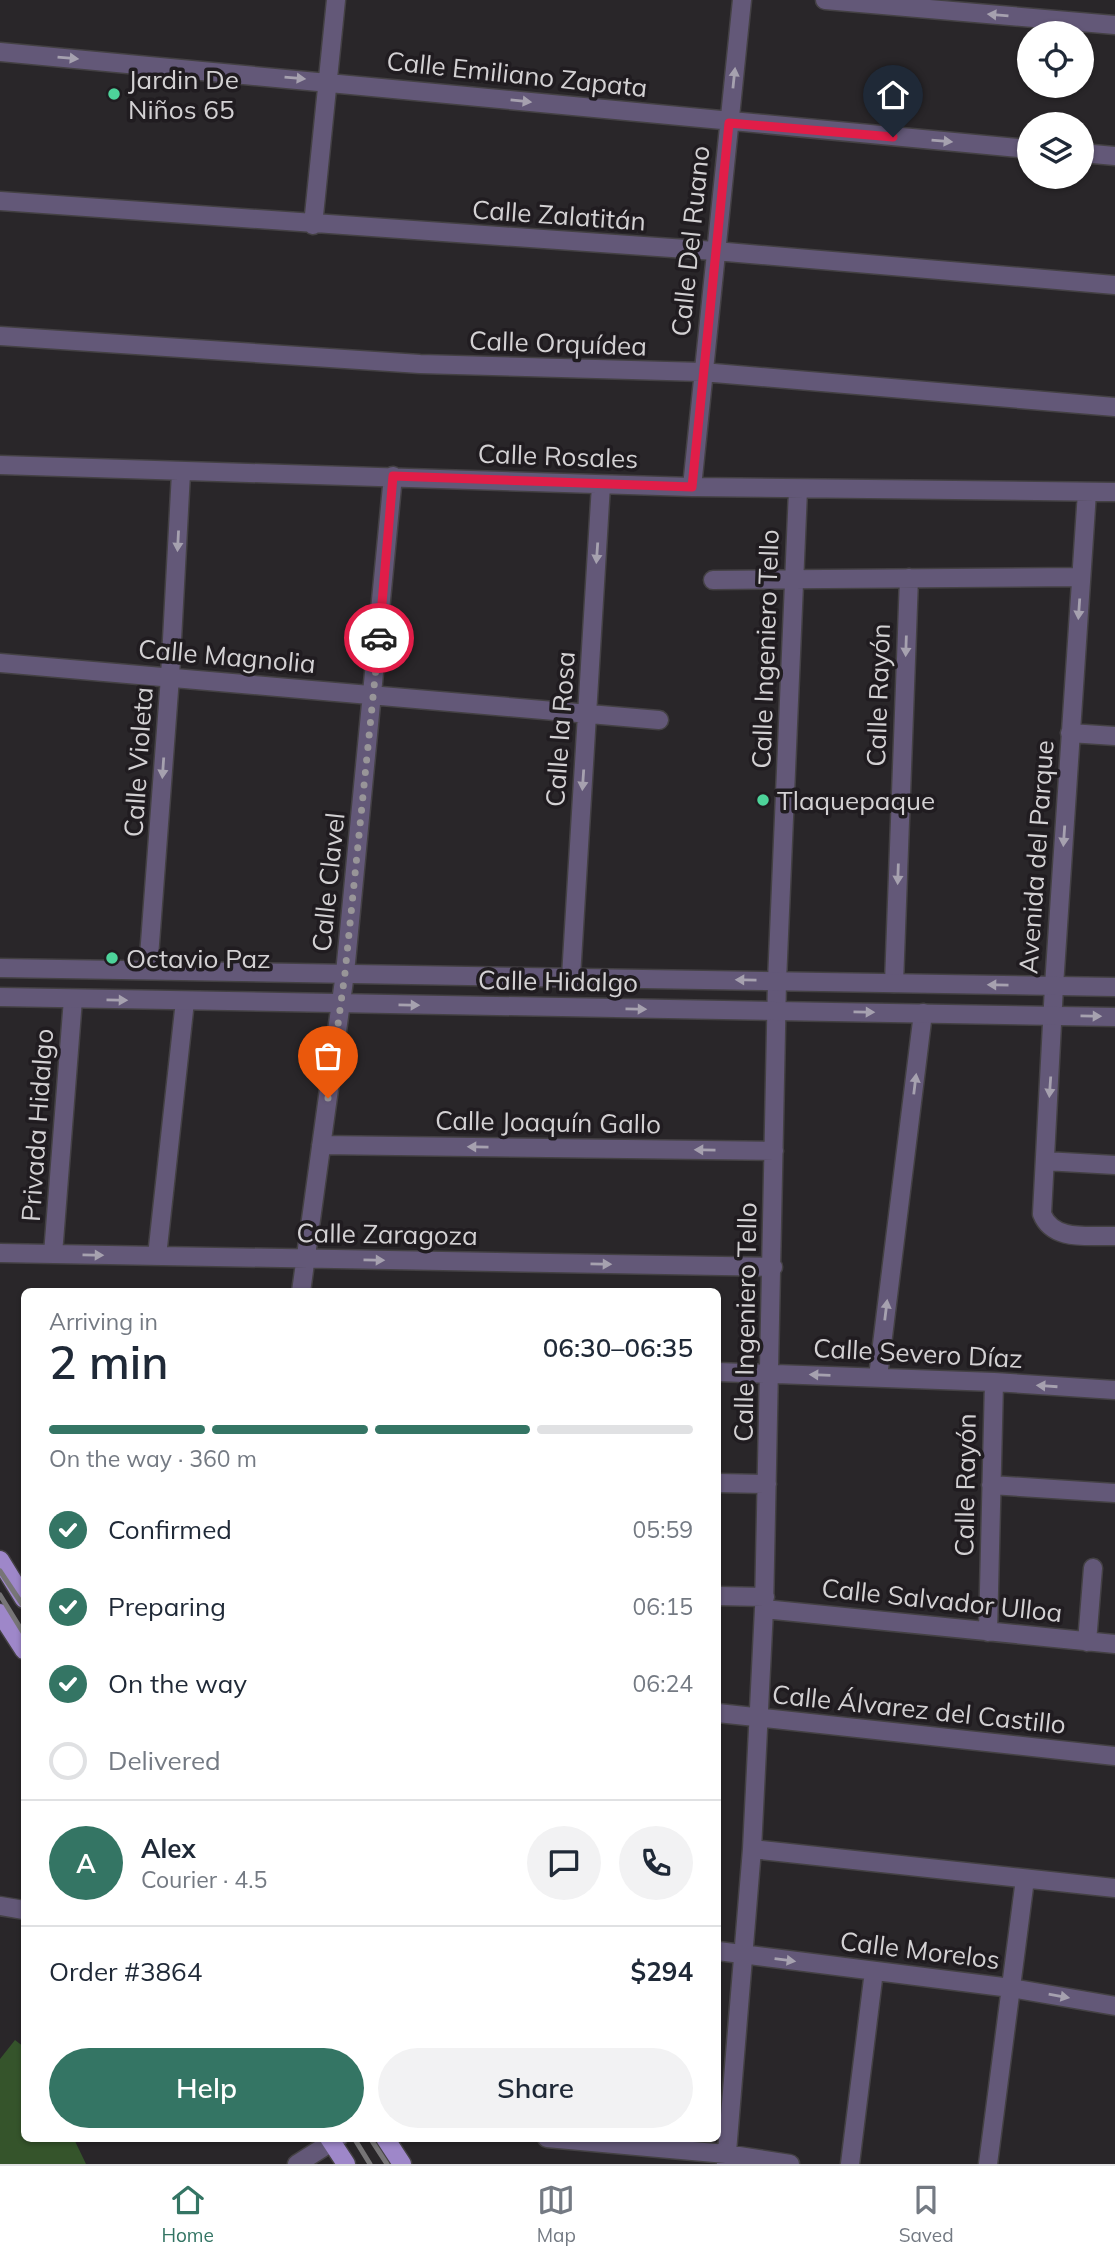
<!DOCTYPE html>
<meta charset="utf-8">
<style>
:root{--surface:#fff;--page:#f2f2f3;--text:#1f2937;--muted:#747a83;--line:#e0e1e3;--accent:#347564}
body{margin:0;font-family:Mulish,sans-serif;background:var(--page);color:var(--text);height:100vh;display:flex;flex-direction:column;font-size:26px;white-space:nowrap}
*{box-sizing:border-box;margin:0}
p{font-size:23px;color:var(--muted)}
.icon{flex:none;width:38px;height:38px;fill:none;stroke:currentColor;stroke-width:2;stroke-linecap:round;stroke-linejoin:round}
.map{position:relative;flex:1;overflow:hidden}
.sheet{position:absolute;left:21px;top:1288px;width:700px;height:854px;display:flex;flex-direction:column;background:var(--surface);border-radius:10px;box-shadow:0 2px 5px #0004}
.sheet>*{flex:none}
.buttons{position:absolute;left:1017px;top:21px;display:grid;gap:14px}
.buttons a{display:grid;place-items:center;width:77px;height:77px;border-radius:50%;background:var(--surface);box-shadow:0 2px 5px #0004;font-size:35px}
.pin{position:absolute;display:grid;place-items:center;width:60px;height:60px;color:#fff;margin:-72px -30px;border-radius:50% 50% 50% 0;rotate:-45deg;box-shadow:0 0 7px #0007}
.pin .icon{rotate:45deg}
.courier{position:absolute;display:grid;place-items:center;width:70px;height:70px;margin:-35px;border:5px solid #e11d48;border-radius:50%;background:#fff;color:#222;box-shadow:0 2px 9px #0007}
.summary em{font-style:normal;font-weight:600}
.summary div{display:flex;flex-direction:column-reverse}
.summary{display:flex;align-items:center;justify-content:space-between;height:119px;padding:0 28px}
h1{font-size:46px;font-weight:600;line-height:52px}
.bar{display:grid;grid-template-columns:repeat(4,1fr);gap:10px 7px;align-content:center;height:84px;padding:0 28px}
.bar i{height:9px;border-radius:5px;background:var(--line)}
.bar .current{background:var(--accent)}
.bar p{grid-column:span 4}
.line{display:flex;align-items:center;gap:18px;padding:0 28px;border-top:2px solid var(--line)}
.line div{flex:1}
.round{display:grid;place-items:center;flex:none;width:74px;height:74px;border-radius:37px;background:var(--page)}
ol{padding:0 28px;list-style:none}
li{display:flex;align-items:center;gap:21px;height:77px}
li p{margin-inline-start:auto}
li .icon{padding:7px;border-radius:50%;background:var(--accent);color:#fff;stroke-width:4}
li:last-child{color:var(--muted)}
li i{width:38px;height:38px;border:4px solid var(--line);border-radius:50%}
.button{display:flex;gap:14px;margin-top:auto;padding:14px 28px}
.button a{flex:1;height:80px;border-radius:42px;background:var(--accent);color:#fff;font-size:28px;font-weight:600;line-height:80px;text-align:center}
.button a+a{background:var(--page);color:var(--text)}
.tab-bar{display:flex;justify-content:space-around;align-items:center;height:98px;border-top:2px solid var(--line);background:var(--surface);font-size:19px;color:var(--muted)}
.tab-bar a{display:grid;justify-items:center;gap:4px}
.tab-bar .current{color:var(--accent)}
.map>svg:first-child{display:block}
.green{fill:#35542b}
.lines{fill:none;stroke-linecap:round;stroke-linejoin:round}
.minor-casing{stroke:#444144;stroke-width:21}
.tertiary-casing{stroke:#444144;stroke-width:21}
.primary-casing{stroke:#444144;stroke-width:21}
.minor{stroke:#635878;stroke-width:18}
.tertiary{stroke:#635878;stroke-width:18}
.primary{stroke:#9e87c9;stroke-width:18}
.rail{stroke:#777577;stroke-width:5}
.oneway{fill:#a6a1af}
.done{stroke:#989598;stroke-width:7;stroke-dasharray:0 12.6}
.route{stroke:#e11d48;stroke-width:9}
.poi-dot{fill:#4dd39a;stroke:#201c20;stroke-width:2.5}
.labels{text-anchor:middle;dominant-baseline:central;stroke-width:7;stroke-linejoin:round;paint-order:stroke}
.street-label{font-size:26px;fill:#d3d1d3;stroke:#201c20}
.poi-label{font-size:26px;fill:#d3d1d3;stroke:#201c20;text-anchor:start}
</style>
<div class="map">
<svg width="1115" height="2164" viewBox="0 0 1115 2164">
<rect width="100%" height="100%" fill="#292629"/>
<path class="green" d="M15,2040L24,2047V2138L74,2139L86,2164H0V2059Z"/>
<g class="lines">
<g class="minor-casing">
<path id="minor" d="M825,0L1115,25
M0,52C343,82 686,119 1029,149
M1082,153L1115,156
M0,201L715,251L1115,285
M313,225L336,0
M0,336L420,364L702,372L1115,407
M0,465L692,487L1115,492
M692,487L742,0
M1087,492L1054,986L1042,1214C1053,1242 1089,1235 1115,1236
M713,580L1081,577
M0,663L659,720
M1070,733L1115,736
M148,970L170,677L181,473
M571,977L601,485
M894,983L909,578
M321,1145L774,1151
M1045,1161L1115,1165
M0,1253L773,1267
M53,1254L73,999
M157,1256L185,1001
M301,1292L345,973L393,476
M718,1372L994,1382L1115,1390
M878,1377L923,1013
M718,1483L767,1484
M991,1485L1115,1493
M718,1596L765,1597
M764,1609L1115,1644
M988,1632L994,1382
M1087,1642L1093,1568
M718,1713L1115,1756
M752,1849L1115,1888
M0,1906L24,1910
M718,1951L1011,1988L1115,2006
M547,2138L726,2154L790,2164
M297,2164L338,2138
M726,2164L752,1849L764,1609L777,981L798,490
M850,2164L874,1971
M988,2164L1025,1879"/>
</g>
<g class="tertiary-casing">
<path id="tertiary" d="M0,968L1115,987
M0,997L1115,1017"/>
</g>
<g class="primary-casing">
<path id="primary" d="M0,1560L24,1599
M0,1613L24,1650
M329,2138L346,2164
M385,2138L402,2164"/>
</g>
<use href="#minor" class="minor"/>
<use href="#tertiary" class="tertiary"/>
<use href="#primary" class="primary"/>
<path class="rail" d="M0,1571L24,1607
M0,1595L24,1634
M354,2138L370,2164
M370,2138L387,2164"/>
</g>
<defs><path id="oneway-solid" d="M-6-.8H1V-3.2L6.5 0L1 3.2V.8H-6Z" transform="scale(1.75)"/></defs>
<g class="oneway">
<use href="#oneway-solid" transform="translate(998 15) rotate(-175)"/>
<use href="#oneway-solid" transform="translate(68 58) rotate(5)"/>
<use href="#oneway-solid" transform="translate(295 78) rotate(5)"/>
<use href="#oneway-solid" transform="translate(734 78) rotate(-84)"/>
<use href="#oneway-solid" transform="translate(521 101) rotate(6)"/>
<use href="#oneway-solid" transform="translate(942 141) rotate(5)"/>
<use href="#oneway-solid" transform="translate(178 541) rotate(93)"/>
<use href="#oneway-solid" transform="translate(597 553) rotate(94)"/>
<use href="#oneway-solid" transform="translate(1079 609) rotate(94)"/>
<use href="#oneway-solid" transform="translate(906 646) rotate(92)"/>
<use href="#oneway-solid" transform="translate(163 768) rotate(94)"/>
<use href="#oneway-solid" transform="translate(583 780) rotate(94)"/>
<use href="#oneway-solid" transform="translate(1064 836) rotate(94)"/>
<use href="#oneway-solid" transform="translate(898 874) rotate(92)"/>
<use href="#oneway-solid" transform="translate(746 980) rotate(-179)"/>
<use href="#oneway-solid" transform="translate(998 985) rotate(-179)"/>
<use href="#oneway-solid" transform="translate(117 1000) rotate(1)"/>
<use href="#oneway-solid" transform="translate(409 1005) rotate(1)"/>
<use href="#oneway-solid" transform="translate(636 1009) rotate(1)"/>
<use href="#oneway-solid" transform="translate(864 1012) rotate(1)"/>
<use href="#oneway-solid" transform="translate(1091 1016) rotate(1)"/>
<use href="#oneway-solid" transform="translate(915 1084) rotate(-83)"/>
<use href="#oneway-solid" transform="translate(1050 1087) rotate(94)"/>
<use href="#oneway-solid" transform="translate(478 1147) rotate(-179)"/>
<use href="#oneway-solid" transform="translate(705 1150) rotate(-179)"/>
<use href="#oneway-solid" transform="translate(93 1255) rotate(1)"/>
<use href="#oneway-solid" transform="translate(374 1260) rotate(1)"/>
<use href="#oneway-solid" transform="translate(601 1264) rotate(1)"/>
<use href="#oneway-solid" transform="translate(886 1310) rotate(-83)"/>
<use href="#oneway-solid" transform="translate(820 1375) rotate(-178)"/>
<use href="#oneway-solid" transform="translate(1047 1386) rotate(-176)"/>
<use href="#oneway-solid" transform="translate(785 1960) rotate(7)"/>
<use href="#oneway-solid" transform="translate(1059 1996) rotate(10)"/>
</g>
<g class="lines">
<path class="done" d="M328,1098L345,973L379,638"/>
<path class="route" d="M379,638L393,476L692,487L729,123L893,137"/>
</g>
<g class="poi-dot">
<circle cx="114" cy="94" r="7"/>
<circle cx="763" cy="800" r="7"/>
<circle cx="112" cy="958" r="7"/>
</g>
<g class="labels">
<g class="street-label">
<text transform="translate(517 74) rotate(6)">Calle Emiliano Zapata</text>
<text transform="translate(559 215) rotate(4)">Calle Zalatitán</text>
<text transform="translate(690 241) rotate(-84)">Calle Del Ruano</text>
<text transform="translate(558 343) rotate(2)">Calle Orquídea</text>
<text transform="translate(558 456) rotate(2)">Calle Rosales</text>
<text transform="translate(765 649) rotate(-88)">Calle Ingeniero Tello</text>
<text transform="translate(227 656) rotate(5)">Calle Magnolia</text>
<text transform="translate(878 695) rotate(-88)">Calle Rayón</text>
<text transform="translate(560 729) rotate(-86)">Calle la Rosa</text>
<text transform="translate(138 762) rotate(-86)">Calle Violeta</text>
<text transform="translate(1036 857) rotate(-86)">Avenida del Parque</text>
<text transform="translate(328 882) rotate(-84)">Calle Clavel</text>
<text transform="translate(558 981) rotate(1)">Calle Hidalgo</text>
<text transform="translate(548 1122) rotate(1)">Calle Joaquín Gallo</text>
<text transform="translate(37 1125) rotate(-86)">Privada Hidalgo</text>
<text transform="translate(387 1234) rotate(1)">Calle Zaragoza</text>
<text transform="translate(745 1322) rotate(-89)">Calle Ingeniero Tello</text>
<text transform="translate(918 1353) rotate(3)">Calle Severo Díaz</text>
<text transform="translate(965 1485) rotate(-89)">Calle Rayón</text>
<text transform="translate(942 1600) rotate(6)">Calle Salvador Ulloa</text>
<text transform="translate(919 1709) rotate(6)">Calle Álvarez del Castillo</text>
<text transform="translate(920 1950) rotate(7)">Calle Morelos</text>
</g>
<g class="poi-label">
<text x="128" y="79">Jardin De<tspan x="128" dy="30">Niños 65</tspan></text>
<text x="777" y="800">Tlaquepaque</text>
<text x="126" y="958">Octavio Paz</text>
</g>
</g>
</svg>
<div class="buttons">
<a><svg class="icon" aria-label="locate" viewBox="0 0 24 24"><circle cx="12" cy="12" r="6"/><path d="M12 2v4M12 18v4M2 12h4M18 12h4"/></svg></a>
<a><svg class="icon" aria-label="layers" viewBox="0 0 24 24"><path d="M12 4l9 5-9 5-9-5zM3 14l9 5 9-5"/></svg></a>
</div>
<div class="pin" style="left:328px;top:1098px;background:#ea580c"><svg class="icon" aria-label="bag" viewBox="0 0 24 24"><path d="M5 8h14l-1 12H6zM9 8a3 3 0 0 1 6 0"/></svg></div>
<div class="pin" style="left:893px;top:137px;background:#1f2937"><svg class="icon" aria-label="home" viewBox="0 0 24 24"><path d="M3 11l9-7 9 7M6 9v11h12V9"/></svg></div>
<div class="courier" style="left:379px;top:638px"><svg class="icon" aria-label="car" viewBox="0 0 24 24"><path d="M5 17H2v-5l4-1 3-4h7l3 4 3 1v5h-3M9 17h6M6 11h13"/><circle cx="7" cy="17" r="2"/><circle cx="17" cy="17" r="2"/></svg></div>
<section class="sheet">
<div class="summary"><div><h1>2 min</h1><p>Arriving in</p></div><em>06:30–06:35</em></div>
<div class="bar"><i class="current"></i><i class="current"></i><i class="current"></i><i></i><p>On the way · 360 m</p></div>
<ol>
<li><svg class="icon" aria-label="check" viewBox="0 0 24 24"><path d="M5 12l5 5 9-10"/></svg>Confirmed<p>05:59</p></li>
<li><svg class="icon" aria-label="check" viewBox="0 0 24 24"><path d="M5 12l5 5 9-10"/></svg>Preparing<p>06:15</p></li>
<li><svg class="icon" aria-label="check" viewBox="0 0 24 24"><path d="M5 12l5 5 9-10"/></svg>On the way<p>06:24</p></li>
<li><i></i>Delivered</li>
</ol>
<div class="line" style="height:126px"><b class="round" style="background:var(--accent);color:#fff">A</b><div><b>Alex</b><p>Courier · 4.5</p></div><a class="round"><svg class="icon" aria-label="chat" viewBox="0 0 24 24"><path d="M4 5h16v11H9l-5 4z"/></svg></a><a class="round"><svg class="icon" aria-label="phone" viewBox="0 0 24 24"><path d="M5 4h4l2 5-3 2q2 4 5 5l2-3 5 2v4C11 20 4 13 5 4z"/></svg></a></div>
<div class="line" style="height:91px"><div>Order #3864</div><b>$294</b></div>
<div class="button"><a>Help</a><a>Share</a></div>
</section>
</div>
<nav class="tab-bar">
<a class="current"><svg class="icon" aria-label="home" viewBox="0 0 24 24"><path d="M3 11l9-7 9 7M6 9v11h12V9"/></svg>Home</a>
<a><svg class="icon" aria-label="map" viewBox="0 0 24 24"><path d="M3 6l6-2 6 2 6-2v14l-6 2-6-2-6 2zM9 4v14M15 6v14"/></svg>Map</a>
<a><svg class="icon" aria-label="saved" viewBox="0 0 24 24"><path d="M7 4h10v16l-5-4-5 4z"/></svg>Saved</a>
</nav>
